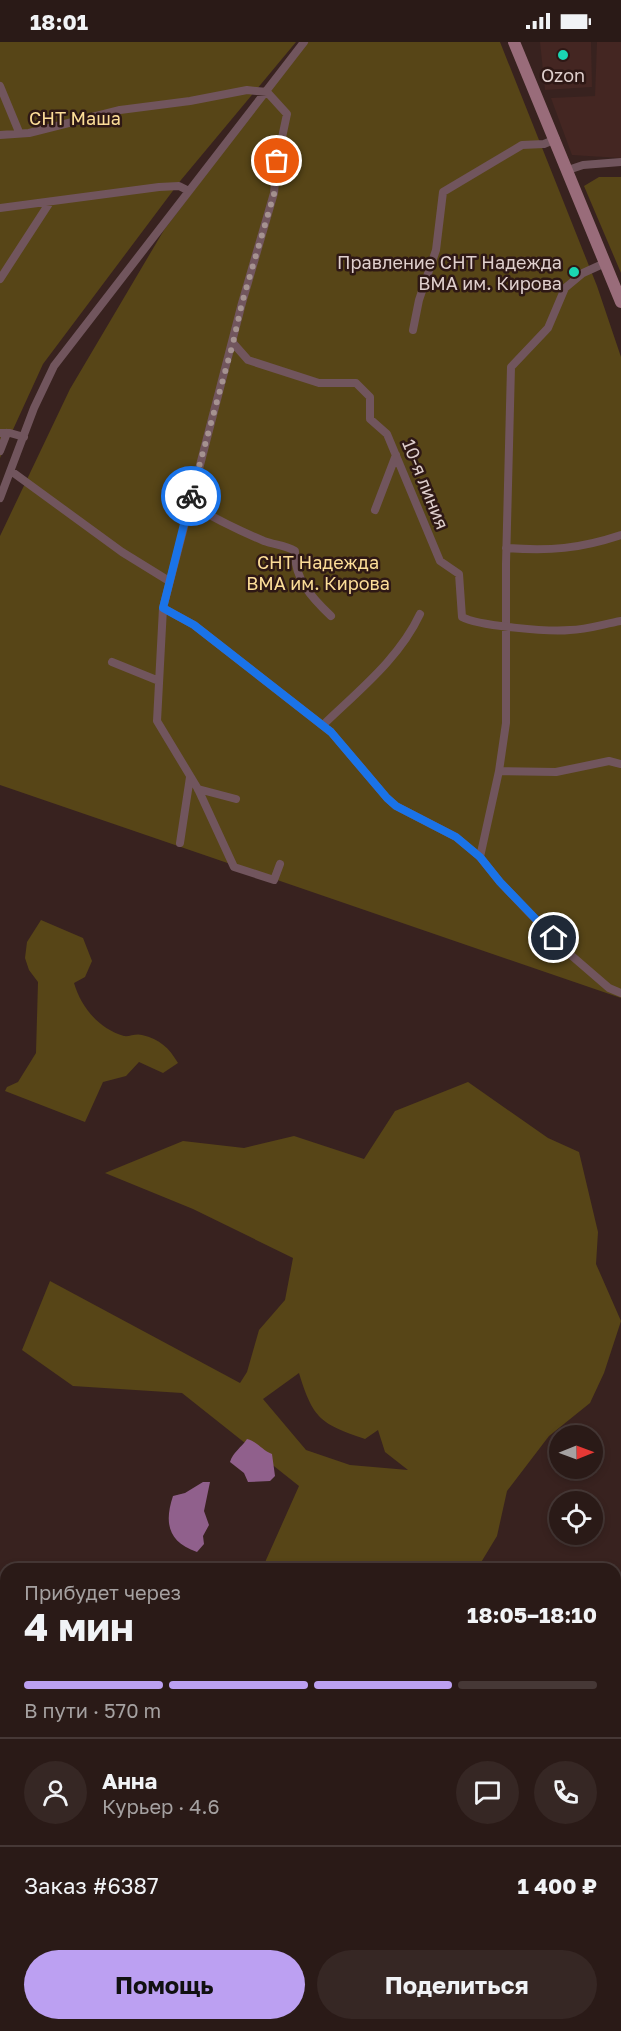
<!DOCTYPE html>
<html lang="ru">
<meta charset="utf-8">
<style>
:root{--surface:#2a1a17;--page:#362724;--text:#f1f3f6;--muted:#a5a1a1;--line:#463836;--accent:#bca0f2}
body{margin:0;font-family:"Golos Text",sans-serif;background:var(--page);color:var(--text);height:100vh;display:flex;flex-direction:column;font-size:22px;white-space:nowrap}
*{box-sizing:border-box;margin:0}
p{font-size:20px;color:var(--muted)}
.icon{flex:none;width:33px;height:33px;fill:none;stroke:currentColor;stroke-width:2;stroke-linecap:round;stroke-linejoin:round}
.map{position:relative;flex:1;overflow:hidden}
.drawer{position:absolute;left:0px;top:1521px;width:621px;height:468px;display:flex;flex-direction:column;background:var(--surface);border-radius:18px 18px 0 0;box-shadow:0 3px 9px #0003,0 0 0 2px var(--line)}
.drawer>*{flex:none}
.needle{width:39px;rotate:89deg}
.fabs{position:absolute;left:549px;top:1383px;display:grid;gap:12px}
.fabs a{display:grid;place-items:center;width:54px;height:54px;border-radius:50%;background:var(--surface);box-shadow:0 3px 9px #0003,0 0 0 2px var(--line);font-size:30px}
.pin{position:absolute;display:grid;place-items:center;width:51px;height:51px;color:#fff;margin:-26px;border:3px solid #fff;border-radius:50%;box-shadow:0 2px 6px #0007}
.courier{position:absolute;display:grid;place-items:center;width:60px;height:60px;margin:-30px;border:4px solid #1a73e8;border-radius:50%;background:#fff;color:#222;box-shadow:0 2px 8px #0007}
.overview em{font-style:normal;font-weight:700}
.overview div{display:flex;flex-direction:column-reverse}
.overview{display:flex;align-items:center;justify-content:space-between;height:102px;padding:0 24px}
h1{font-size:39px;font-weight:700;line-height:45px}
.bar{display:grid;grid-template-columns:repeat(4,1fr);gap:9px 6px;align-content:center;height:72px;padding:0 24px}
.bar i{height:8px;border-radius:4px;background:var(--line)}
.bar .selected{background:var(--accent)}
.bar p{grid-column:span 4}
.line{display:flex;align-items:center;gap:15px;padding:0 24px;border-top:2px solid var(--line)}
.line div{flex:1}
.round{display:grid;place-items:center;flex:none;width:63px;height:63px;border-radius:32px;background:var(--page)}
.primary-button{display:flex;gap:12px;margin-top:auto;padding:12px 24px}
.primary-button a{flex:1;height:69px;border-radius:36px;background:var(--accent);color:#111;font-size:24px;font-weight:700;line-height:69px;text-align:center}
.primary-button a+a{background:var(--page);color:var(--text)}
.status{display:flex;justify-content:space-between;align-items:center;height:42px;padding:0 30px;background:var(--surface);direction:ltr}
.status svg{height:16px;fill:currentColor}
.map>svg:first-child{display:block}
.built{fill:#442622}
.green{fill:#574517;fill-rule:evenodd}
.water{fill:#90608c}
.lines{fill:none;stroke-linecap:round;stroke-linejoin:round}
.street{stroke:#71555d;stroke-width:8}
.secondary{stroke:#996c7a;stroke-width:12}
.done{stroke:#a59290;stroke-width:6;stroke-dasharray:0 10.8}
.route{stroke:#1a73e8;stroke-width:8}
.poi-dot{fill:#1ad5b2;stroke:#2e1815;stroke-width:2}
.labels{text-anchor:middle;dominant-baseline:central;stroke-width:5;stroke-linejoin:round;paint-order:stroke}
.poi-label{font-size:18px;fill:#dfcfcd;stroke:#2e1815}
.park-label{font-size:18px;fill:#fcdd98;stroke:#2e1815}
.street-label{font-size:18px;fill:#dfcfcd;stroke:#2e1815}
</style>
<div class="status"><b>18:01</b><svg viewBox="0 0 49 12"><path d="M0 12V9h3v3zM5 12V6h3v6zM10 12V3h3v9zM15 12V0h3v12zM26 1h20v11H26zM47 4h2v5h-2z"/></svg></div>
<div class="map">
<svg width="621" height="1989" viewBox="0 0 621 1989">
<rect width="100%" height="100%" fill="#38221f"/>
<path class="built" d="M540,0H591L592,45L545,48Z
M597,0H621V116L572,113L551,56L595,54Z"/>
<path class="green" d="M0,0H296L181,138L43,322L0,416Z
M306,0H500L597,244L621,315V956L0,743V494L70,347L164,188Z
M599,135H621V231L584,144Z
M41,878L83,896L92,919L85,935L74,941C81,965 99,987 124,994C129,995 136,991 142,993C160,997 169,1006 178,1021L163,1031L139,1020L126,1034L103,1040L85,1080L5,1049L7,1045L18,1040L36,1011L38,940L29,928L25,916L27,900Z
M468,1040L548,1096L579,1110L598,1190L596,1222L621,1279L604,1331L590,1361L549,1394L507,1449L497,1494L477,1527H262L299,1444L182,1351L73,1344L22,1308L50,1239L240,1341L247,1330L259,1288L285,1258L293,1216L193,1167L105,1131L183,1099L244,1106L294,1094L364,1117L395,1069ZM299,1331C313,1377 321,1382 365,1397L378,1388L385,1410L408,1428L350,1423L306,1408L263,1357Z
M621,1638L615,1808V1643Z
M0,1792H6V1983H607V1989H0Z"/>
<path class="water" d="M247,1397C258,1400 262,1408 272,1412L275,1434L270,1439L248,1440L244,1431L230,1420C233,1410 241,1406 247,1397Z
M203,1440H210L204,1469L209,1483L203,1494L204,1502L197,1510C168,1500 164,1481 173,1454L185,1451Z"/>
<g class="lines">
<path class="street" d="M0,44L19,90
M0,93L29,91L120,68L190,59L247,48L267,50L287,72L277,119L274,151L242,261L163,566L194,583L331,690L387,756L396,764L456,795L480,815L500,840L565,908L609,946L621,951
M568,128L583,123L621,120
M0,166L159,145L179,144L189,149
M0,237L50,160
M413,288L419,258L436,208L443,150L522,103L544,102L556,97
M233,301L248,318L319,341H356L370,355V377L387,392L440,519L459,532L462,575C478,584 549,590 570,588C586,588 604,582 621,579
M0,391H10L24,395
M0,409L7,391
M11,429L122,510L169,539
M0,456L34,366L54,324L304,0
M189,461C213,476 238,488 264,499C275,503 285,503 295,509C294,537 312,556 331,574
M375,468L396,413
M506,506C550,509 579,507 621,493
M163,566L157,679L198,747L234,825L274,838L280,822
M112,620L159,639
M323,683C358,649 399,617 420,572
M499,729L556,730L609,719L621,722
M198,747L236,757
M180,801L190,735
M480,815L499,729L506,681V522L511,325L548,286L565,246L583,231L605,221"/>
<path class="secondary" d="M514,0L621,260"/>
</g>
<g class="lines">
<path class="done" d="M191,454L233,301L242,261L274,152L277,119"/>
<path class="route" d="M191,454L163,566L194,583L331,690L387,756L396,764L456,795L480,815L500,840L554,896"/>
</g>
<g class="poi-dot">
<circle cx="563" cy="13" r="6"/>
<circle cx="574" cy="230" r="6"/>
</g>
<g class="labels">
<g class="poi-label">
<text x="563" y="33">Ozon</text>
<text x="562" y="220" text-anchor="end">Правление СНТ Надежда<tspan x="562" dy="21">ВМА им. Кирова</tspan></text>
</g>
<g class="park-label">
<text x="75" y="76">СНТ Маша</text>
<text x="318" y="520">СНТ Надежда<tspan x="318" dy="21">ВМА им. Кирова</tspan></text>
</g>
<g class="street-label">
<text transform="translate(426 442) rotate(68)">10-я линия</text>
</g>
</g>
</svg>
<div class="fabs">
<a><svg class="needle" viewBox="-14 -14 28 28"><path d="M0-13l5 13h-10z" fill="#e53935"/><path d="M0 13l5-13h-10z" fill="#a5a1a1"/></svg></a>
<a><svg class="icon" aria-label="locate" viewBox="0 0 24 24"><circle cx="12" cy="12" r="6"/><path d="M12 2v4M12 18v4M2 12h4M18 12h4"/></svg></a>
</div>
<div class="pin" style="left:277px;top:119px;background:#ea580c"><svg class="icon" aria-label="bag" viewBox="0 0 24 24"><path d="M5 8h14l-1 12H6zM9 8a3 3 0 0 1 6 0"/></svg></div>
<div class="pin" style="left:554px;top:896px;background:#1f2937"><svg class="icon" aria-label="home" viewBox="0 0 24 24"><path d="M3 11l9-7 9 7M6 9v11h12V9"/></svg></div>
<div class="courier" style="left:191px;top:454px"><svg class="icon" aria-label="bike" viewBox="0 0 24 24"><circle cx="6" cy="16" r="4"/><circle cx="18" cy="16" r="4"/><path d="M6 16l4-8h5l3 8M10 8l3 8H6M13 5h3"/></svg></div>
<section class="drawer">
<div class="overview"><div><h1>4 мин</h1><p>Прибудет через</p></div><em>18:05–18:10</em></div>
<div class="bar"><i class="selected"></i><i class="selected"></i><i class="selected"></i><i></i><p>В пути · 570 m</p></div>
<div class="line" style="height:108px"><a class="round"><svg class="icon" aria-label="person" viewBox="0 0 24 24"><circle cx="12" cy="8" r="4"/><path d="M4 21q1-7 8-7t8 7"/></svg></a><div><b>Анна</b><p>Курьер · 4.6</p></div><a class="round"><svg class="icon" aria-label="chat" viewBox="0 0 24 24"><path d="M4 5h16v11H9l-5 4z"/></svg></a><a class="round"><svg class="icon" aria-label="phone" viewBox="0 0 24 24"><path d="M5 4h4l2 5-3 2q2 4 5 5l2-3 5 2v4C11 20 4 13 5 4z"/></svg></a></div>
<div class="line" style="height:78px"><div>Заказ #6387</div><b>1 400 ₽</b></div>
<div class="primary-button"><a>Помощь</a><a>Поделиться</a></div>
</section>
</div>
